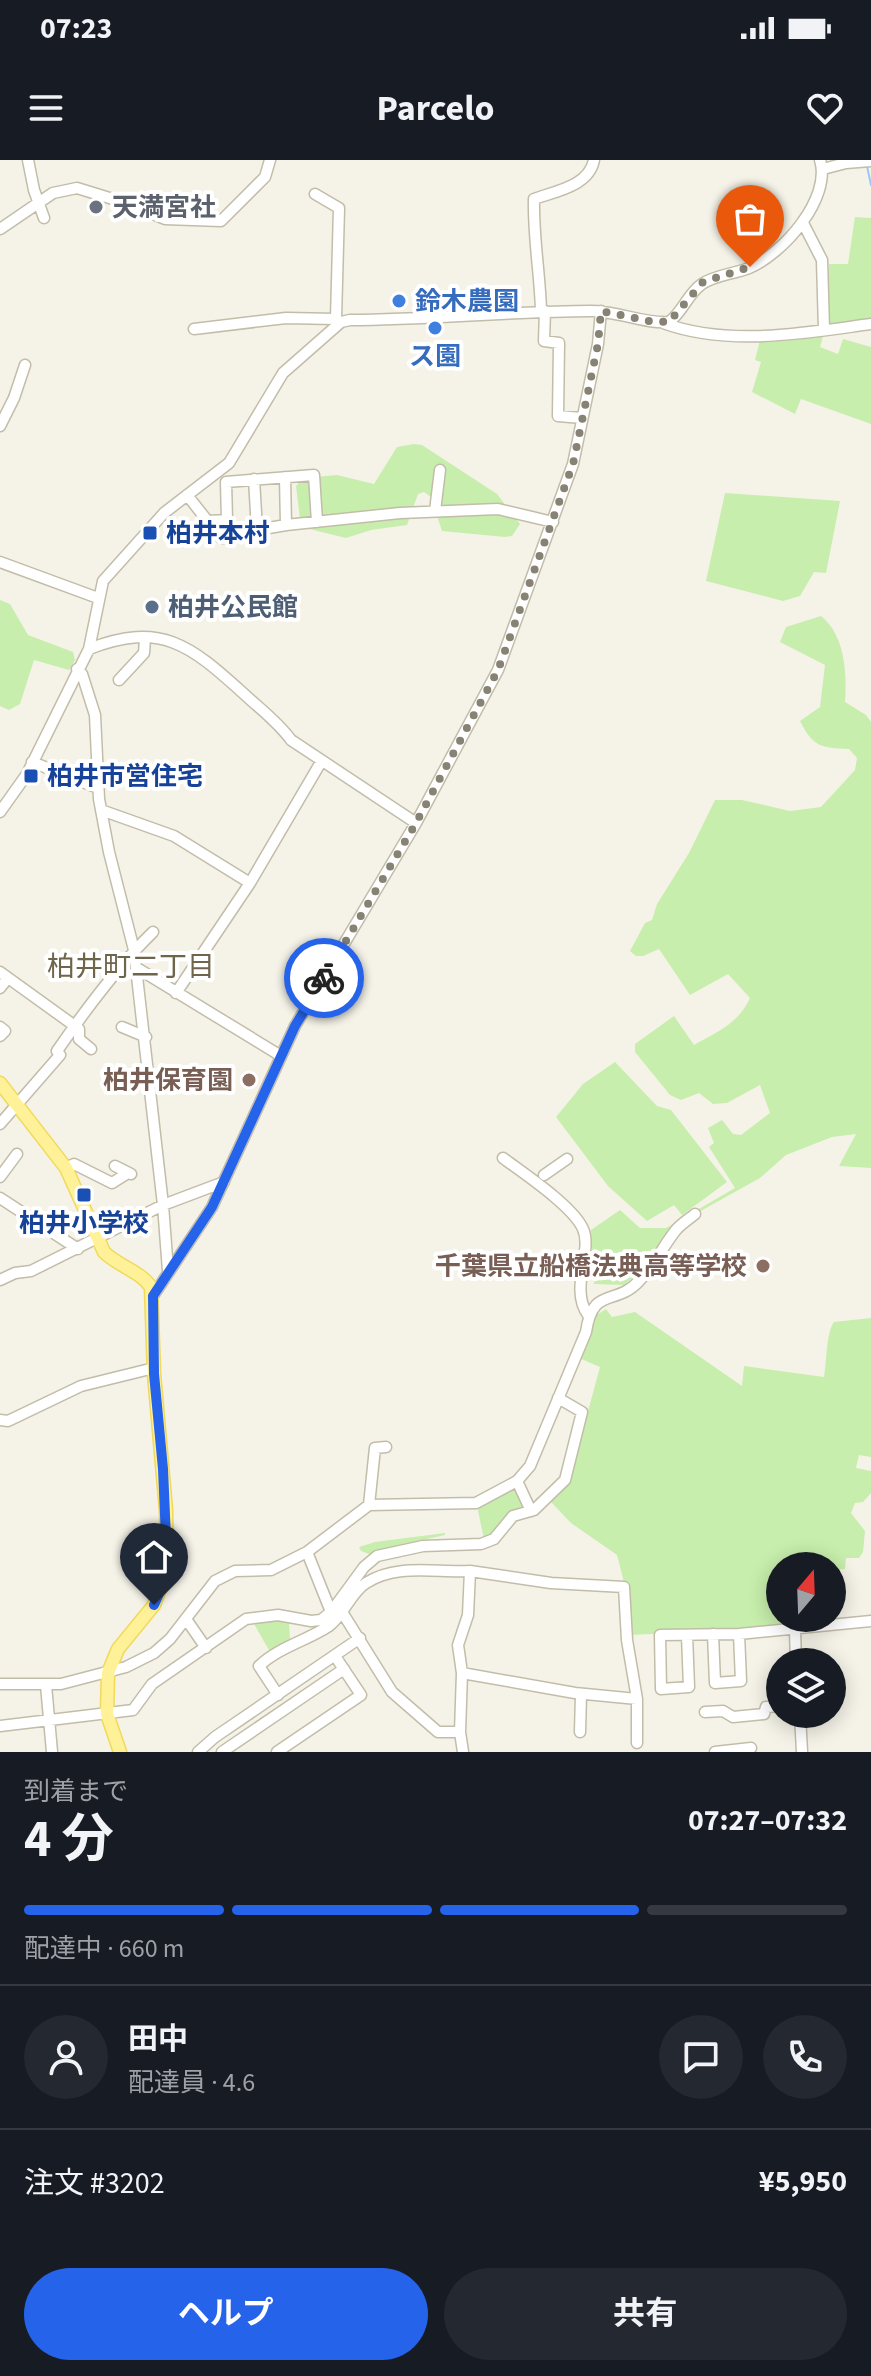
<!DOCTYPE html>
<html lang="ja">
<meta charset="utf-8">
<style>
:root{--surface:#171b24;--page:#242831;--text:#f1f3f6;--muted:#9ea1a6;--line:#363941;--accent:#2563eb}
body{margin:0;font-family:"Source Sans 3","Noto Sans JP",sans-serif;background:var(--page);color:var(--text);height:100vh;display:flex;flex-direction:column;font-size:30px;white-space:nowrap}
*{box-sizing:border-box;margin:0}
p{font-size:26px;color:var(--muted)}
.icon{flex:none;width:44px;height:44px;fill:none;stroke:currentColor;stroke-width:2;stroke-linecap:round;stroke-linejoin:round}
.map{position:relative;height:1592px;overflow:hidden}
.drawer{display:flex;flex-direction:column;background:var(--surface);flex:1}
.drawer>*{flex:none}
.needle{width:52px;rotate:19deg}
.tools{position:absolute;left:766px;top:1392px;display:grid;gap:16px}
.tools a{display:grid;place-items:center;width:80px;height:80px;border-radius:50%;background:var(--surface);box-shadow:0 4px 20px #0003;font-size:40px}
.pin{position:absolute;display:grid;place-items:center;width:68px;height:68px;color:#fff;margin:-82px -34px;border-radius:50% 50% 50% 0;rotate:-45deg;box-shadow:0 0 8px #0007}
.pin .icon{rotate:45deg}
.courier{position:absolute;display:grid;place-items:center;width:80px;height:80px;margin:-40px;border:6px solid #2563eb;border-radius:50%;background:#fff;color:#222;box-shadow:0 2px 10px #0007}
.overview em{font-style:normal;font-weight:700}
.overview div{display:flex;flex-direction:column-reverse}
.overview{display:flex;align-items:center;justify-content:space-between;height:136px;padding:0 24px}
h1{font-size:52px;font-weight:700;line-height:60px}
.bar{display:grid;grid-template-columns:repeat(4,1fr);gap:12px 8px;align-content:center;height:96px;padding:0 24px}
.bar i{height:10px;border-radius:6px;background:var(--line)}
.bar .active{background:var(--accent)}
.bar p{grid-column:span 4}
.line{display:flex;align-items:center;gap:20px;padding:0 24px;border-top:2px solid var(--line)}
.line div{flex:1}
.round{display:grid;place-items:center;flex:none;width:84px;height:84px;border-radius:42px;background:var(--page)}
.primary-button{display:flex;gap:16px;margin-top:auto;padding:16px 24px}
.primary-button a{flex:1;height:92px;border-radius:48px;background:var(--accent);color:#fff;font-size:32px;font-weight:700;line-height:92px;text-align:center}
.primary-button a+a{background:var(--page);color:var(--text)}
.status{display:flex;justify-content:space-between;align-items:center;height:56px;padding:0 40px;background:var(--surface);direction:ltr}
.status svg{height:22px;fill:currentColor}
header{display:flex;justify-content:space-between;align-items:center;height:104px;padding:0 24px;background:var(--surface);font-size:36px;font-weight:700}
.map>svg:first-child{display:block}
.green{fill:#c7eeac}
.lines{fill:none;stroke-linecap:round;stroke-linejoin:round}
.stream{stroke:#9ec6f8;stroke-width:2}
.minor-casing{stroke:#c2bda9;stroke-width:13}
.major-casing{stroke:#f0d95b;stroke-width:15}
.minor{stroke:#fff;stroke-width:10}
.major{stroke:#fff197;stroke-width:12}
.done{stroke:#868274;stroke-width:8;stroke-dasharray:0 14.4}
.route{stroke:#2563eb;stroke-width:10}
.worship-dot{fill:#6b7280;stroke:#fff;stroke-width:3}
.shop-dot{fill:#3f7fe0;stroke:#fff;stroke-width:3}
.transit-dot{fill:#1a4fb4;stroke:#fff;stroke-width:3}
.service-dot{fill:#5c6f8a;stroke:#fff;stroke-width:3}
.education-dot{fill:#8d6e63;stroke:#fff;stroke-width:3}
.labels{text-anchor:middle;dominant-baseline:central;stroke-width:8;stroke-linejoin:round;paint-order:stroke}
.worship-label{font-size:26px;font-weight:bold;fill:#5b616d;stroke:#fff;text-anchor:start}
.shop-label{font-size:26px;font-weight:bold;fill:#366cbe;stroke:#fff;text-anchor:start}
.transit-label{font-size:26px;font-weight:bold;fill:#164399;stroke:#fff;text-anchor:start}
.service-label{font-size:26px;font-weight:bold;fill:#4e5e75;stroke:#fff;text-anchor:start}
.education-label{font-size:26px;font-weight:bold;fill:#785e54;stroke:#fff;text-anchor:end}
.neighbourhood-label{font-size:28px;fill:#6e654b;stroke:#fff}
</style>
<div class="status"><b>07:23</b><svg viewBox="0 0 49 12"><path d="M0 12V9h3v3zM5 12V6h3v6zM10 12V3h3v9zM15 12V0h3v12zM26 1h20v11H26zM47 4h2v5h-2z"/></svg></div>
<header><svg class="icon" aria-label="menu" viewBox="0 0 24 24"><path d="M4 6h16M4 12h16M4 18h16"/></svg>Parcelo<svg class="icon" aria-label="heart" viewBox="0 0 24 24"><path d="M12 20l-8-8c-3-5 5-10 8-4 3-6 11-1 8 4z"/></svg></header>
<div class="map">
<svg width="871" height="1592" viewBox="0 0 871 1592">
<rect width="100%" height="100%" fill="#f5f3e8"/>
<path class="green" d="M855,57L871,58V159L830,165L827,144L829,104H848Z
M824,173L820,187L838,194L843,179L871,187V264L801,239L795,254L752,232L761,202L755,200L760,180Z
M414,284L422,285L497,334L520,364L512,376L505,377L442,371L431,337L424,332L418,334L407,365L371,370L346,378L301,367L296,326L303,318L337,315L374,324L397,287Z
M725,333L840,341L826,413L814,412L800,436L783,441L706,421Z
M0,440L10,444L28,475L73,492L75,500L69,510L34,500L20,544L9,550L0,546Z
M821,456C845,475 847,513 845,542L866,555L871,562V1008L839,1006L856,974L832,977L786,995L760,1018L679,1063L640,1111L624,1125L594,1124L591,1070L620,1050L640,1068H666L735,1028L709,987L714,983L708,968L722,960L733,974L741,975L770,953L760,925L727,943L713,944L699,933L681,940L670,935L635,892V884L674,856L694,885C717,872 739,863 750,838L728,814L690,835L659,789L643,796H636L630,791L645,763L652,760L657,744L689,693L715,640H742L790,651L821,647L855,610L857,598L849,589C821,588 813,587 800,561L820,547L825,505L780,482L786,467Z
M615,902L657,946L671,950L727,1022L682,1055L674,1045L647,1061L608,1026L556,957L583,924Z
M606,1149L612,1157L635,1152L742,1226L744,1206L824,1217C827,1201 826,1173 834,1162L871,1158V1297L859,1295L856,1308L871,1311V1333L863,1342L855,1343L851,1353L865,1371L863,1392L859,1398H846L845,1409L832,1410V1406H780V1458H795V1464L788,1468L629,1475L625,1426L617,1395L571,1363L550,1341L569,1321L600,1207L579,1198L592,1158Z
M514,1327L525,1348L484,1379L477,1346Z
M445,1373V1375L382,1389L381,1392L372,1395L361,1391L359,1387L375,1382Z
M277,1460L289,1462L290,1479L270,1492L253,1462Z"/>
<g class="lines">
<path class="stream" d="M867,6L871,25"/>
<g class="minor-casing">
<path id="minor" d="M28,0L34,30L44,58
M823,9L846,3L871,1
M315,34L339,48L336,159
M803,63L822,100L824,170
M0,69L53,33L77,28L129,44L165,59L221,61L265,17L270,0
M541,151C540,113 533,77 534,39C556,31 589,26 594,0
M545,151L544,181L559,183L558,256L582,258
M663,163C729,187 804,173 871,164
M194,169L286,158L336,159L341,162
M0,266L14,238L25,205
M285,317L286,365
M254,319L257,370
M187,335L221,378L238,377L257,370L286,365L400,353L498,349L553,362
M435,351L440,310
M208,361L227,360L226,322L314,315L317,362
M0,402L98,438
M89,489C161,461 190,485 243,533C260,549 277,561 291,580L416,663
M77,509L82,514L95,555L99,639L109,692L134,790L163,1045L168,1111
M119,520L144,493L145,479
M32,602L98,628
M101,650L174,676L250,723L176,833
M0,652L27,614L89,489L103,421L164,353L229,303L283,213L341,162L350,160C430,160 510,151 591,151C617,151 645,164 669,162C683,152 688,133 702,124C715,115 734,114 749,108C783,94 832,38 820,0
M250,723L321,602
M137,808L281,896
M0,812L79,869V879L91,889
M0,828L8,818
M0,867L5,871L0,876
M122,867L146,877
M0,964L60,895L57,891C86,849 117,807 153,772
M503,998C523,1013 573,1046 583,1069C593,1091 569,1129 588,1155
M115,1006L131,1014
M66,1008L74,1004L112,1023L128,1013
M544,1015L567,999
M0,1017L17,994
M0,1038L78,1089
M0,1120L15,1113L31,1111L163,1045L224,1022
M153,1136L212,1047L295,866L416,663L498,510L573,304L598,184L601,151
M0,1260L8,1261L81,1226L154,1208
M517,1321L531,1351
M369,1345L375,1288L386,1287
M307,1392L331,1452
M342,1452L392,1532L438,1572H460
M186,1459L206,1488
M795,1470L796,1502
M713,1474L715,1523L741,1521L739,1474
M687,1475L689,1527L661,1529L660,1475L739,1474L871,1461
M462,1513L575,1533L637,1539
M0,1524H61L126,1507L154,1493L170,1479L215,1421L235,1411L271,1410L307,1392L369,1345L476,1343L517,1321L530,1306L586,1172C593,1125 615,1147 639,1121C654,1106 663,1086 676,1070C681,1064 689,1059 695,1054
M46,1525L52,1592
M278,1535L259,1506C279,1487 306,1481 329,1466C344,1455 351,1432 366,1423C397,1403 436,1413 470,1411
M705,1552L723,1551L733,1557L764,1554L766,1547L780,1546
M800,1554L802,1592
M0,1566L133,1550L152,1524L246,1459L278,1455L311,1461L321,1460L331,1452L364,1407L377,1396L423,1386L481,1384L494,1379L513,1356L534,1350L565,1320L582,1252L558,1238
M580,1572L581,1534
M198,1592L215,1577L360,1478
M222,1592L344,1509
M277,1592L361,1535L335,1496
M463,1592L460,1572L462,1513L458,1485L468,1455L470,1411L551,1423L624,1427L627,1480L637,1539V1583
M715,1592L751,1588"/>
</g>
<g class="major-casing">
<path id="major" d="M0,923L66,1008L104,1092C118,1106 140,1111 151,1127L154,1214L166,1350L167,1410L154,1445L118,1489L108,1513L107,1554L120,1592"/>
</g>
<use href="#minor" class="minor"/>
<use href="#major" class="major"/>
</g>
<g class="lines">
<path class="done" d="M324,818L416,663L498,510L573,304L598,184L601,151L649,161L669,162L703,122L750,107"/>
<path class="route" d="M154,1445L165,1420L167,1401L163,1309L154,1214L153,1136L212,1047L295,866L324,818"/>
</g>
<circle class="worship-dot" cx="96" cy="47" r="8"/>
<g class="shop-dot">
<circle cx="399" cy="141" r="8"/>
<circle cx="435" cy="168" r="8"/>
</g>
<g class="transit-dot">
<rect x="142" y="365" width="16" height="16" rx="4"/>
<rect x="23" y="608" width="16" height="16" rx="4"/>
<rect x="76" y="1027" width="16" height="16" rx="4"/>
</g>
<circle class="service-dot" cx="152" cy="447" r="8"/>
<g class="education-dot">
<circle cx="249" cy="920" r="8"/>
<circle cx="763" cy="1106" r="8"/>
</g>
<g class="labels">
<g class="worship-label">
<text x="112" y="47">天満宮社</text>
</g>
<g class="shop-label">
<text x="415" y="141">鈴木農園</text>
<text x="435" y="196" text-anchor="middle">ス園</text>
</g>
<g class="transit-label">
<text x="166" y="373">柏井本村</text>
<text x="47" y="616">柏井市営住宅</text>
<text x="84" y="1063" text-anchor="middle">柏井小学校</text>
</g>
<g class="service-label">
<text x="168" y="447">柏井公民館</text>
</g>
<g class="education-label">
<text x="233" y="920">柏井保育園</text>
<text x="747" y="1106">千葉県立船橋法典高等学校</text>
</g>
<g class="neighbourhood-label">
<text x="131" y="807">柏井町二丁目</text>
</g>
</g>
</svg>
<div class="tools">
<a><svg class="needle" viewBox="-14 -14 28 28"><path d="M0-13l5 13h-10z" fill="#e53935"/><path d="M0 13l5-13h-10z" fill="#9ea1a6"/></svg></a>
<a><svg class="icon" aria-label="layers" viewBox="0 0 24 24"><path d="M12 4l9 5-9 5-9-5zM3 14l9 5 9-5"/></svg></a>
</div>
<div class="pin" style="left:750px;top:107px;background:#ea580c"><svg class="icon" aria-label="bag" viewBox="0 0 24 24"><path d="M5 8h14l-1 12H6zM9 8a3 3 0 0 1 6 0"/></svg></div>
<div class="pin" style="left:154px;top:1445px;background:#1f2937"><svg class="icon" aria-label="home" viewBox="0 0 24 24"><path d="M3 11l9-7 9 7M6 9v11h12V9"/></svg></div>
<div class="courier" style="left:324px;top:818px"><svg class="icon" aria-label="bike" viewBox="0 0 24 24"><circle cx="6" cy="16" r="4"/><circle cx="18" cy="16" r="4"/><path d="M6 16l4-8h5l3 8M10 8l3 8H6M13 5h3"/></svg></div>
</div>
<section class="drawer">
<div class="overview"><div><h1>4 分</h1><p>到着まで</p></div><em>07:27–07:32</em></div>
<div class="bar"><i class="active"></i><i class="active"></i><i class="active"></i><i></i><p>配達中 · 660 m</p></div>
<div class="line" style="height:144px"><a class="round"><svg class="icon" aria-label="person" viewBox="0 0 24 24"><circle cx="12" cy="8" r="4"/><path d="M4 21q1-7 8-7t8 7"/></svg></a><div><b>田中</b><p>配達員 · 4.6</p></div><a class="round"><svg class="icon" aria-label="chat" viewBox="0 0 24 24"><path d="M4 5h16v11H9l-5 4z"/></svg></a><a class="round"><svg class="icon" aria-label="phone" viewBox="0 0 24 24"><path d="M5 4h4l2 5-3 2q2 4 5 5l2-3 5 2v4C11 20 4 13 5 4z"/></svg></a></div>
<div class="line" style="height:104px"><div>注文 #3202</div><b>¥5,950</b></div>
<div class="primary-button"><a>ヘルプ</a><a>共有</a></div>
</section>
